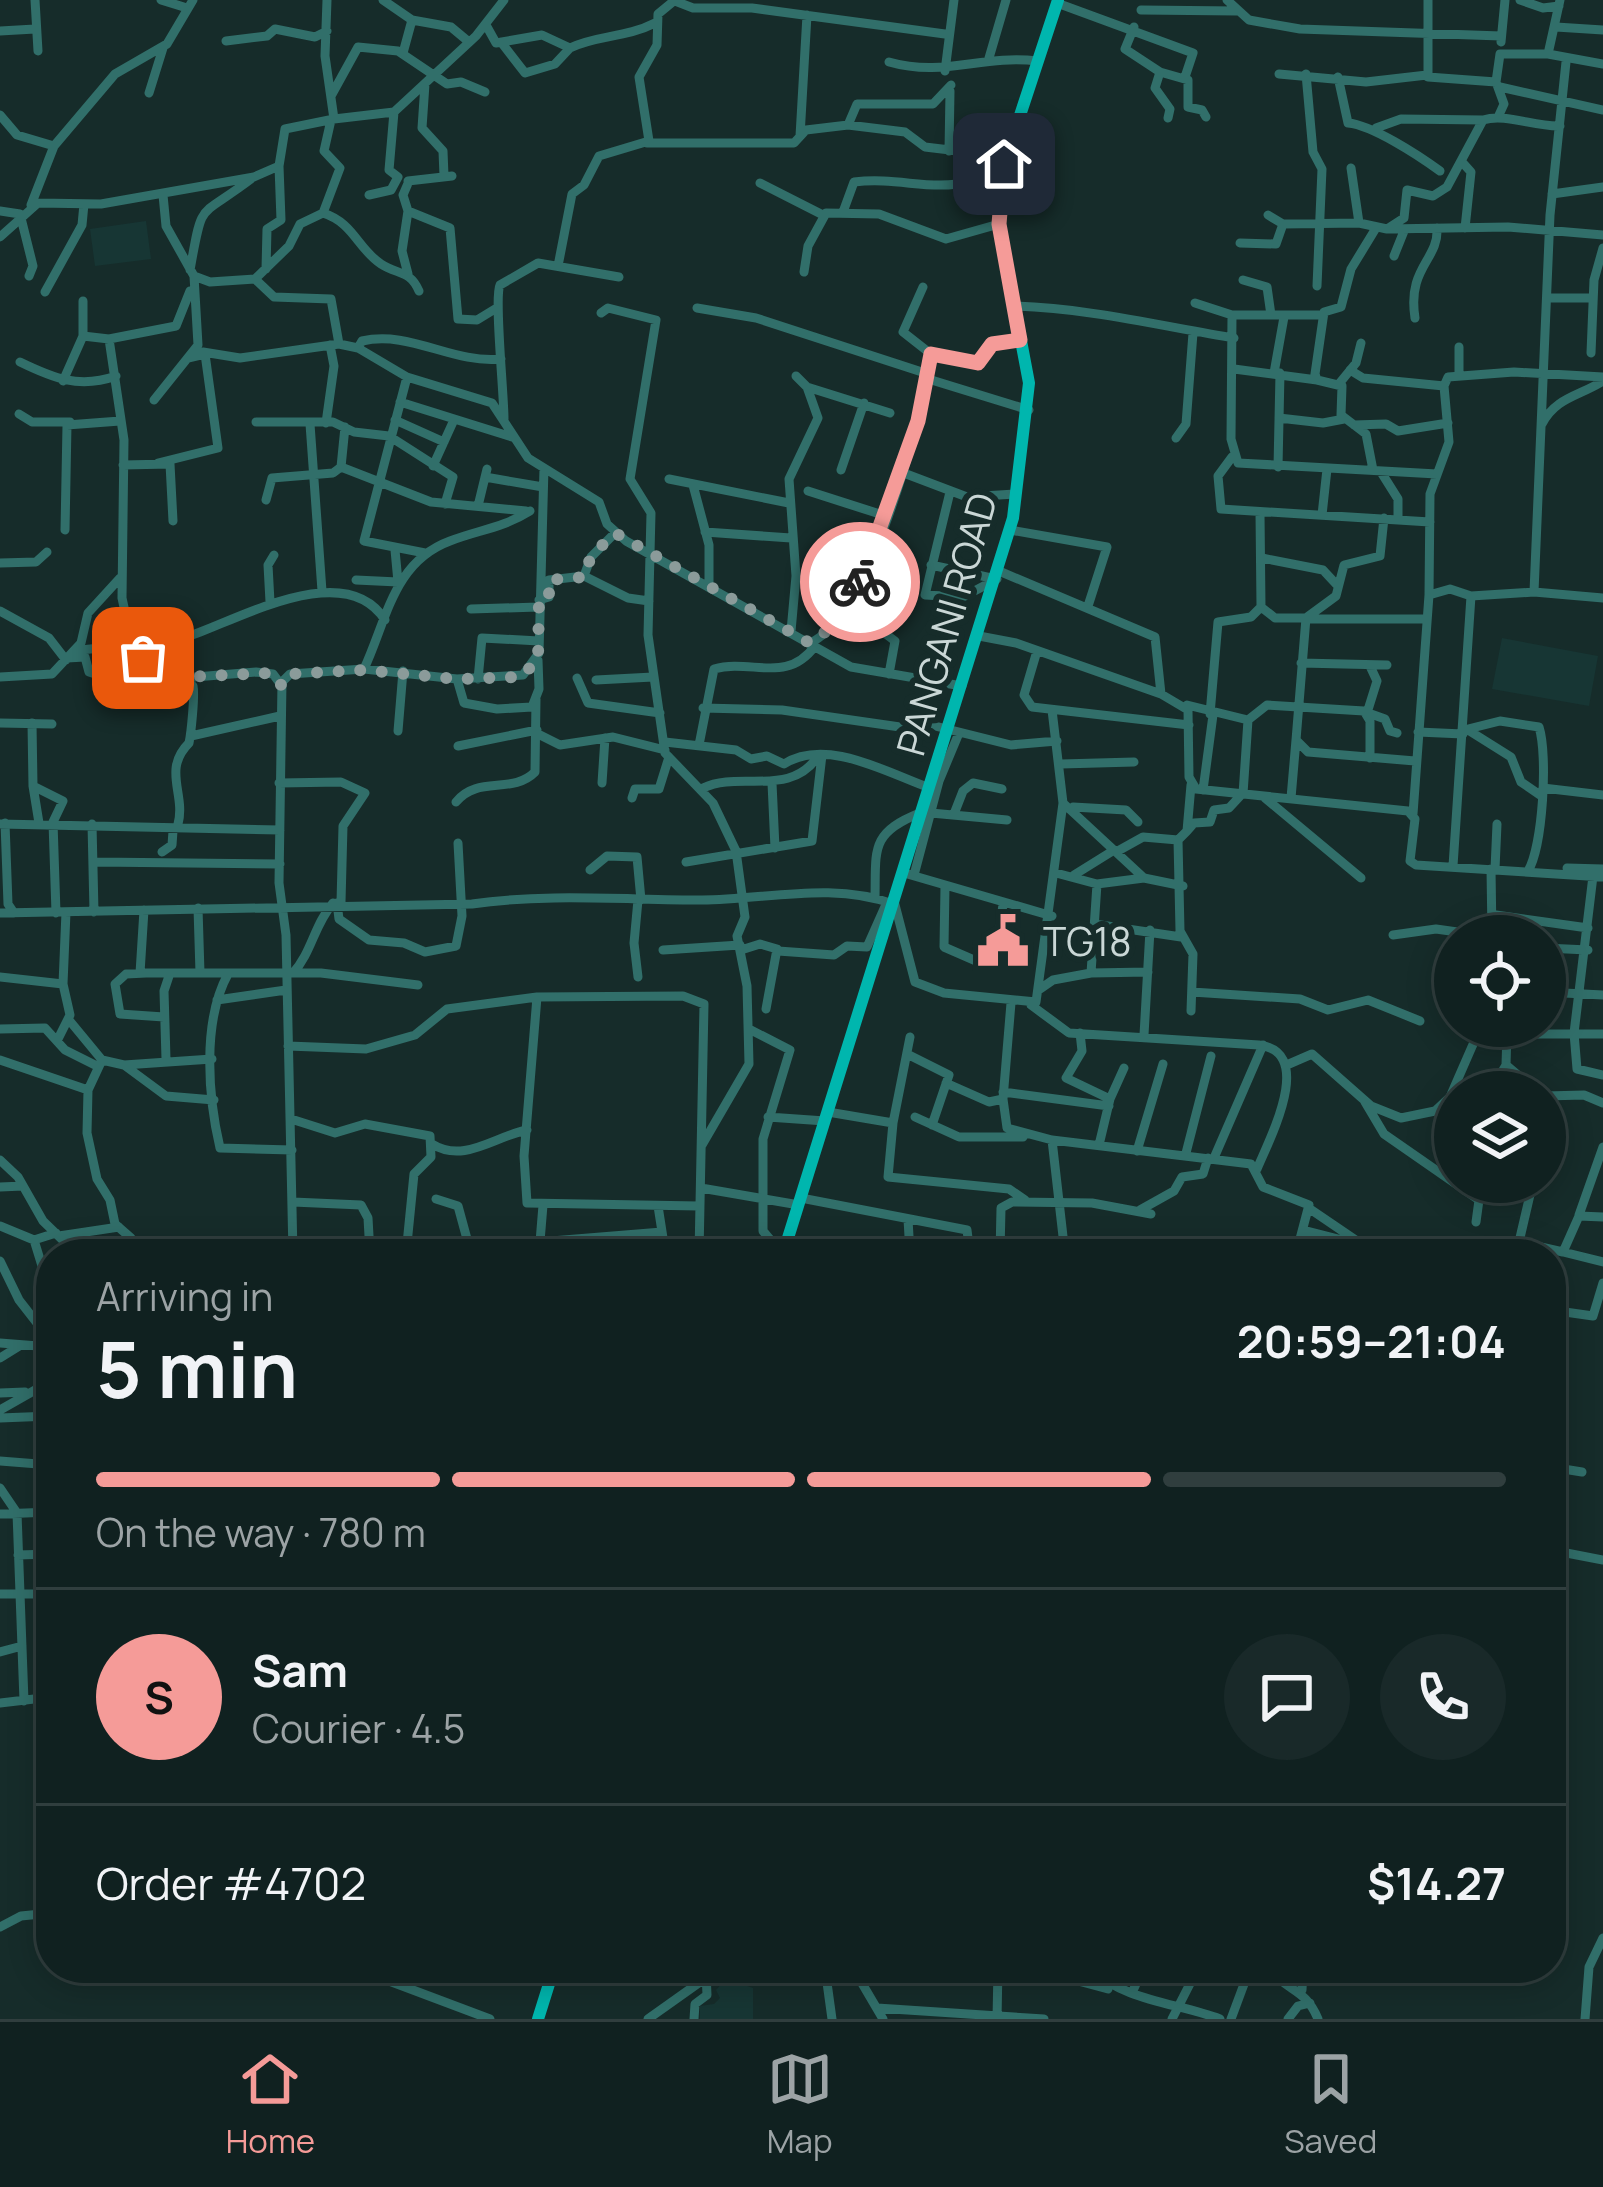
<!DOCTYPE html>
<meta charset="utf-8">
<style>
:root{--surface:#102120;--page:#192929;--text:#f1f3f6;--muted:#9ca3a5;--line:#303e3e;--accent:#f59b98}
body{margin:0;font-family:Manrope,sans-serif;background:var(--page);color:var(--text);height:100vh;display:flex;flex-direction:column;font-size:45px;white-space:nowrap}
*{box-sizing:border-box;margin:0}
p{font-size:39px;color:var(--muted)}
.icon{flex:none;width:66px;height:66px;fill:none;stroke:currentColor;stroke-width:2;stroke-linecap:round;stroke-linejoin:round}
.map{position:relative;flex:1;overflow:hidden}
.details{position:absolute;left:36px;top:1239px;width:1530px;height:744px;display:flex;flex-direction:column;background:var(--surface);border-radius:48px;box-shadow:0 6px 30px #0003,0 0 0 3px var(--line)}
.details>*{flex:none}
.fabs{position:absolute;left:1434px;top:915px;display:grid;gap:24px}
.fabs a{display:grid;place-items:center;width:132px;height:132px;border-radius:50%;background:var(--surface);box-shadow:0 6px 30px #0003,0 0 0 3px var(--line);font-size:60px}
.pin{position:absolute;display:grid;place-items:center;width:102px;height:102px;color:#fff;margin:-51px;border-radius:24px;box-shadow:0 6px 18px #0006}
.courier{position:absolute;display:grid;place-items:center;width:120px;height:120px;margin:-60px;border:9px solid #f59b98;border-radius:50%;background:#fff;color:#222;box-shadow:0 3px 15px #0007}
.overview em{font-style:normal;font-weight:700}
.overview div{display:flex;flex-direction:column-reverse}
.overview{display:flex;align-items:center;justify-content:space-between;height:204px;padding:0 60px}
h1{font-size:78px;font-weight:700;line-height:90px}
.bar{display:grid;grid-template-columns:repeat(4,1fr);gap:18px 12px;align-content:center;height:144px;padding:0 60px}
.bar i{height:15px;border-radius:9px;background:var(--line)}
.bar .selected{background:var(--accent)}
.bar p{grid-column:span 4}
.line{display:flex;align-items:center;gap:30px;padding:0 60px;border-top:3px solid var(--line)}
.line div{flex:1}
.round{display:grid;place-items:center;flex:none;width:126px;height:126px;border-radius:63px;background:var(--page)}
.menu{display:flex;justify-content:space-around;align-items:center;height:168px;border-top:3px solid var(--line);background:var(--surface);font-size:33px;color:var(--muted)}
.menu a{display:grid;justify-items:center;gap:6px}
.menu .selected{color:var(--accent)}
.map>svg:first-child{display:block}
.built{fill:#173634}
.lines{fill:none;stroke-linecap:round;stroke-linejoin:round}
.minor{stroke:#316f6a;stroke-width:9}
.major{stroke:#00b6ae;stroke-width:12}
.done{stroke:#8b9b9a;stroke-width:12;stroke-dasharray:0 21.6}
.route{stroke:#f59b98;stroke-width:15}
.labels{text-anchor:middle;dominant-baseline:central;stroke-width:12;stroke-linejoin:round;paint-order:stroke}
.street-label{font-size:39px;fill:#cad7d6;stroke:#162c2a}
.poi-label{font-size:39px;fill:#cad7d6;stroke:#162c2a;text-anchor:start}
</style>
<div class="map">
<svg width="1603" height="2019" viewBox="0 0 1603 2019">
<rect width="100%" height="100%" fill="#162c2a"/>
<path class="built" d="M146,221L151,259L95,266L90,229Z
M1502,638L1598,656L1589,706L1492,689Z
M726,1979L753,1988V2019H700V2006L714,2004L720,1998L716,1990Z"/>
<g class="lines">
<path class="minor" d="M35,0L38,51
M161,0L187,8
M383,0L412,20L403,53
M1227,0L1249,20L1300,29L1501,36
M1428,0V77L1496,82
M1520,0L1543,8L1559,6
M675,1L693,8H752L945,34
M1057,3L1193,53L1185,77
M1141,10L1237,11
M412,20L451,27L469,42
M486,25L496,43L542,35L570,48C596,35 626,38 655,23
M1134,27L1125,49L1160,72L1188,80V107L1202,110L1206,117
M1556,27L1603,30
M0,31L35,29
M226,41L267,36L275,29L315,37L327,31
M501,42L525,73L555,64L570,48
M1501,42L1505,0
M1548,54L1603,64
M989,58L1006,0
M889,62C945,78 981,54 1038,61
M945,71L954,0
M1160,72L1155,88L1170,109L1168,118
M1279,74L1366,82L1427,75
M1306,74L1313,152L1322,169L1317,286
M1338,77L1348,123C1372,125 1418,155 1440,171
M425,84L422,128L443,151L444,176
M1500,87L1603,110
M149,93L163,48
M331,96L358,47L398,51L447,84L461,82L485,92
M0,115L17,135L54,146
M1499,115L1504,104L1496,82L1500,54H1548L1560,0
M334,119L394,112L476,36L504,0
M848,125L857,104H933L951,85
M1376,128L1401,119L1483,120
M800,136L807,15
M647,143H794L806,130L848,125L905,132L925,147L975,153L1004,164C949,203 913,175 854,182L843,212
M949,151L950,91
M1462,162L1471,172L1465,228
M1351,168L1359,223
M408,181L452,176
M409,181L403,195L408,211L450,228L458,319L477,320L495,309
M760,183L823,215
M1552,194L1603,187
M369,195L391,190L398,177L389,170L394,112
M31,205L54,146L115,74L167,44L193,0
M0,211L20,214L33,266L29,276
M408,211L402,251L408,274
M323,213C354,223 357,248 381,264C398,275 410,270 419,291
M1268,215L1283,224L1359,223L1387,229L1404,218L1407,190L1433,196L1447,187L1483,120C1506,113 1534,127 1560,126
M1387,229L1508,227L1603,235
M0,237L38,203L101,204L254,177L279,166L285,129L334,119L325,56L327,0
M1240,243L1276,244L1283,224
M1394,256L1404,231
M558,266L572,194L584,185L599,156L649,141L639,77L657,45L658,14L675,0
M266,269L267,229L281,220L279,166
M190,270C203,198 197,220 251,179
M804,272L808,246L826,213L879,214L946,239L999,224
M194,276L210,282L255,279L289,246L300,224L323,213L340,168L324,151L331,120
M255,279L274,297L331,299L339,344L358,348L407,377L492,403L528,458L599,502L607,524L626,541L851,667L962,686
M1243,280L1267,287L1271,315
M923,287L903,332L931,354L978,363L992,344L1020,340
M45,292L82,225L84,204
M1547,298H1592
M83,301V336L109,339L176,326L190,291
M1195,303L1232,315H1323
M1012,306C1088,308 1161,326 1234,338
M697,308L756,318L925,373
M601,313L608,308L656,320L630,479L651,513L648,635L665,753L713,803L736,851L745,917L737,936L747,986L749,1064L702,1145
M1232,315L1231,439L1238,463L1437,474
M1415,318C1407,267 1439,260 1437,228
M109,339L124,440L122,598L132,644
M358,348L362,341C410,330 452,364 501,359
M203,352L240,358L339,344
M1591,353L1594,280L1603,248
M20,362C53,378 79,389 116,376
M1234,369L1317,380
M1350,370L1363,378L1444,386
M1274,373L1284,317
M1459,373V347
M407,377L364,541L425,553
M925,378L1029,410
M63,381L83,336
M1338,385L1356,363L1361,343
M807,387L890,413
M154,400L198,345L194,276L166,226L163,195
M400,402L512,437
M19,414L32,422H70
M1279,418L1323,423L1344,419
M504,419C504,394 494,297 500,285L538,263L619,277
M395,420L444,442
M256,422H333L354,432L389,436L453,477L445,504
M326,423L334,366L330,345
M310,424L322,591
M1542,424C1556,397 1580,396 1603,381
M1354,425L1386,424L1398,431L1448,423
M345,427L341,467L431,502L526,511
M1176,438L1186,424L1193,333
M1232,457L1218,476L1221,509L1430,522
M158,463L218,448L205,354L188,358
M123,465L170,464L173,521
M433,466L453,422
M1278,467L1280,373
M841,470L864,403
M1373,470L1366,434L1341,415L1342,386L1317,380L1315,374L1324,312L1341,307L1351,269L1376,228
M901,472L967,497L1015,494
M1381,472L1398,499V518
M485,477L543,487
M669,479L789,503
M693,485L709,545V583
M808,491L886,516
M950,492L925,595L963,597L997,579
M266,500L272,478L333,473L341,467
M478,506L487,469
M1322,515L1327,469
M1384,518L1380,556L1344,565L1336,596L1306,618L1296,740L1308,752L1415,761
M65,530L67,425L120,421
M1010,530L1107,547L1088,606
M705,532L791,538
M1262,558L1323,570L1337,585
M0,563L36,562L47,552
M931,565L996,579
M999,571L1155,637L1161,694L1188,710L1189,777L1196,789L1408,811L1415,819L1410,861L1416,865L1603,877
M584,576L591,557L615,533
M356,580L398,582L395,550
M1534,592L1550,215L1566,62
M1429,595L1430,494L1449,442L1444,386L1448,377L1514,372L1603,377
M1471,596L1534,592L1603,598
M539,600L549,597V580L584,576L628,598L649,601
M270,602L268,565L274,555
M1261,607L1275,618H1306
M471,609L538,607
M0,611L49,638L66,660
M869,611L875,626L895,641L889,674
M839,613L816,603L819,572L827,568L860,582
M1309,619H1427
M791,631L796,576L789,479L818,418L807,387L796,376
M979,636L1016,643L1161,694
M810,643C863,619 903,474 919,418C925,397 922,374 931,354
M134,644L165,678
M75,651C111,645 152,648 187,637C238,620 345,557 385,620
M1037,651L1024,695L1032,707L1189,725
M67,658L85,657L89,672L123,683L256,672L273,674L282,686
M1301,663L1387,665
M364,669C387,620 393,562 450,541C478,530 503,528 530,511
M0,677L52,674L81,643L88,613L120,578
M577,678L588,703L660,713
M457,679L464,703L497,709L532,707L539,689L538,660
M478,679L482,638L539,641
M596,680L653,677
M1187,705L1248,720L1243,794
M703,708L782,710L900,727L923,723L1011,745L1057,741
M1367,713L1377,681L1370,666
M1210,714L1218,622L1251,617L1261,607L1260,513
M1371,714L1385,719L1390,731L1397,733
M1248,720L1267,705L1364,711L1370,721V758
M0,723L52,724
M32,723L33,786L63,801L53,822L56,913
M1468,729L1500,721L1539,727C1548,755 1543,846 1528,871
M1468,730L1511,757L1521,782L1540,795
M398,731L403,671
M1418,732L1463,734
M538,734L560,745L613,737L665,750
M191,736L280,716
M665,742L736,750L751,759L767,756L784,764C827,737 887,773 930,788
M699,745L714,669C751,658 786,685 815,646
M458,746L537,730
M1061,764L1134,762
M279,783L341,782L365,793L343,826L341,902
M602,783L605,738
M772,783L775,848
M33,786L39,823
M703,788C740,770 790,799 819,755
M1543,788L1603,795
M1203,790L1213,715
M632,798L635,789H659L669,757
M1265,798L1361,878
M1291,798L1296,740
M456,802C478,775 512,795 535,772L536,699
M1063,803L1144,878L1183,886
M1073,807L1126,810L1138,822
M931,813L1007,820
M954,814L963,791L973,783L1002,789
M1413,814L1429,595L1450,589L1471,596L1453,866
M5,823L8,904L14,913
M0,824L280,830
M92,824L94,912
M178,824C186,794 162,770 189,743C191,734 195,695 193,686L181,678
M1187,831L1194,823L1210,822L1214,810L1229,808L1242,794
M1178,840L1180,931L1193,954L1191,1011
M162,852L172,845L173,831
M1116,852L1143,837L1178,840L1187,831L1191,785
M96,862L280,864
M686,862L812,841L822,755
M1567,868L1603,869
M1491,869L1492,936
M1495,869L1497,824
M590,870L607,856L637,857L641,900
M904,873L1052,916
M1056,873L1097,884L1144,878
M914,875L939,781L959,733
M1074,875L1111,852
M1593,876L1574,1033L1577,1069L1603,1075
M945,886L944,947L983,964L996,960L1003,904
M875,898C876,849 870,833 920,813
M894,901L915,982L944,993L1036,1002L1063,803L1052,710
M337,903L339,919L369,940L404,943L425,952L456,946L462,916L458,843
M198,908L200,973
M0,913L472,904C547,893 626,900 702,900C765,900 832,881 893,904
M1496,915L1588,928
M1094,924L1181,937
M1393,935L1436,929L1486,936
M1545,948L1588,950
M663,950L740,945
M741,950L760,944L777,949L766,1009
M778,951L834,955L847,946L867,947L887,902
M140,973L144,910
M293,973C312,952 314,925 333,903
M1091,973L1148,972
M228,974C202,1021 208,1097 220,1148L292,1150
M0,977L63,984
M638,977L634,943L638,900
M1040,989L1053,980L1091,973L1097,884
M1192,992L1300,999L1328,1010L1368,1000L1420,1021
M1545,992L1603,995
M217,1000L286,990
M1011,1003L1003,1099L1007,1128L1052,1140L1251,1164L1263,1187L1309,1205L1296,1254
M1031,1005L1069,1033L1259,1045C1315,1052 1271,1136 1257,1169
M164,1017L120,1014L115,984L126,974L146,973H321L418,985
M69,1020L102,1060
M1498,1026L1515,1034H1603
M0,1029L45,1028L65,1050L95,1065
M749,1029L790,1050L763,1139V1231L778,1249L794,1254
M1080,1033L1082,1051L1066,1078L1110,1099L1099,1145
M1144,1035L1150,930
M57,1041L70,1015L63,984L66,912
M288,1046L366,1049L415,1035L447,1009L537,997
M907,1054L949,1075L932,1125
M166,1059L164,991L170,973
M0,1060L88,1090L87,1133L97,1179L110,1200L115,1224L131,1238L136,1254
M1289,1064L1312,1054L1371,1106L1401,1118L1435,1111L1450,1097L1481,1026
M124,1065L166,1096L214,1100
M1506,1065L1538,1092
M946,1083L989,1102L1003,1099
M88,1090L102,1060L124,1065L212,1059
M1003,1092L1109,1106
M1490,1092L1506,1065L1507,1032
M1545,1096L1584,1095L1603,1103
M1110,1099L1124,1068
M1365,1102L1384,1134L1479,1200L1476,1222
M828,1112L893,1123L888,1177L1009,1189L1025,1200
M768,1117L825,1121
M915,1117L959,1137H1023
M291,1119L335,1133L365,1124L430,1136L431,1157L414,1174L406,1254
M893,1123L910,1037
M1545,1138L1554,1108L1551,1099
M1052,1140L1065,1254
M432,1144C464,1164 495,1136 527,1130
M1137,1151L1163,1064
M1186,1153L1211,1056
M1214,1158L1263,1045
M0,1160L18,1177L43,1221L77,1254
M0,1187L23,1186
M701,1188L799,1205
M801,1198L967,1230L970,1254
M436,1199L458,1206L470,1250
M293,1202L361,1205L368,1218L370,1254
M658,1206L663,1238L698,1254
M699,1206L527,1203L524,1156L537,997L683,996L704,1004L699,1254
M1310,1209L1360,1243
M1140,1210L1174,1191L1182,1177L1203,1174L1208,1158
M1579,1215L1603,1147
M908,1219L910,1254
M0,1226L34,1240L56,1233
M1303,1230L1397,1254
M59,1236L119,1227
M621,1236L625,1254
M34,1240L51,1295
M1519,1242L1533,1182
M1563,1252L1603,1262
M293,1254L286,935L279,883L282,682L290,674L364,669L457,679L523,675L539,653L544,468
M468,1254L476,1247L662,1232
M539,1254L543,1205
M1000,1254L1001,1208L1012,1202L1092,1203L1151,1214
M1420,1254L1434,1243L1463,1254
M1514,1254L1519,1242L1563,1252L1579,1216L1603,1217
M0,1261L19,1300L51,1341
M1551,1310L1593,1316L1603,1283
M0,1343L51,1347
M0,1358L21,1345
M0,1393L25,1392
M0,1410L51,1381
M0,1418L51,1416
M0,1461L51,1465
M1551,1467L1582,1472
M0,1488L17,1513L24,1701
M0,1514L51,1512
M1551,1550L1603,1560
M18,1555L51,1554
M0,1594H51
M0,1652L22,1646
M0,1703L51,1697
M0,1927L21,1916L51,1913
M825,1968L832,2019
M853,1968L883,2019
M1091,1968C1123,2001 1178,2003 1220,2019
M1270,1968C1286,1992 1305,1987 1318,2019
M381,1978L490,2019
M995,1978H1067L1108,1989
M871,1979L946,1968
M1302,1990L1303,1968
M1132,1993L1143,1968
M877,2008L1044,2019
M648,2019L700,1982L705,1970
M694,2019L695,2004L707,1995L706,1973
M997,2019L998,1968
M1172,2019L1198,1968
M1231,2019L1250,1968
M1288,2019L1298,2006L1310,2003
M1585,2019L1589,1967L1603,1938"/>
<path class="major" d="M783,1254L1013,518L1029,383L999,224L1004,164L1058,0
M538,2019L554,1968"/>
</g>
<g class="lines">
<path class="done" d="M143,658L165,678L271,673L282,686L290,674L364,670L457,679L520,677L538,660L539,600L549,597V580L584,577L591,556L615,533L810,643L832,627L860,582"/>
<path class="route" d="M860,582L918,421L931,354L978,363L992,344L1020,340L999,224L1004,164"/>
</g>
<defs>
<g id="civic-bare" transform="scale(4.14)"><path d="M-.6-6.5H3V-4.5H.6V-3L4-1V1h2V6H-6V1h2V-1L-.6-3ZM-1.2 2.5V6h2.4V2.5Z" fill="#f59b98" stroke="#162c2a" stroke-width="2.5" paint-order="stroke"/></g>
</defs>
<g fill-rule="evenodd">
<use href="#civic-bare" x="1003" y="941"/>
</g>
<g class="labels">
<g class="street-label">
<text transform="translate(946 624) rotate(-74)">PANGANI ROAD</text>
</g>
<g class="poi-label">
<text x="1043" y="941">TG18</text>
</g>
</g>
</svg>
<div class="fabs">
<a><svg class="icon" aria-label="locate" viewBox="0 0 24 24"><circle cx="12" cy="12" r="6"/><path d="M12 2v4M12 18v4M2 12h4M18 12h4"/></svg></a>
<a><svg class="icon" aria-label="layers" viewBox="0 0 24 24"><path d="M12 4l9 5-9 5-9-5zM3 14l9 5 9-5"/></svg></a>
</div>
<div class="pin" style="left:143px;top:658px;background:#ea580c"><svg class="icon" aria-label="bag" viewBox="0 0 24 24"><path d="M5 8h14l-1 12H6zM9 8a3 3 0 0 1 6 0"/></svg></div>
<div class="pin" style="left:1004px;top:164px;background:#1f2937"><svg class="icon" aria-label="home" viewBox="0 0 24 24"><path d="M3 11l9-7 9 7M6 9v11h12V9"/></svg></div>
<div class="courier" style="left:860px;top:582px"><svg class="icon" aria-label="bike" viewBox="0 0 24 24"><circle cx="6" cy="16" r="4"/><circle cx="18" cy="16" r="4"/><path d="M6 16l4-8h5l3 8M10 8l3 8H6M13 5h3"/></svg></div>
<section class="details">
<div class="overview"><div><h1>5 min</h1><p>Arriving in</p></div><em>20:59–21:04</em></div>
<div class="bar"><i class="selected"></i><i class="selected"></i><i class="selected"></i><i></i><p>On the way · 780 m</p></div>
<div class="line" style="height:216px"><b class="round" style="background:var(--accent);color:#111">S</b><div><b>Sam</b><p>Courier · 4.5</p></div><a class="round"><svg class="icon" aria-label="chat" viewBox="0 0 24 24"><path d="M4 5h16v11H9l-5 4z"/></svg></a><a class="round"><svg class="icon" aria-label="phone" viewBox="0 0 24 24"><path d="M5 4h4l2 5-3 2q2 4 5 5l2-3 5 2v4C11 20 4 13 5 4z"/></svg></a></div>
<div class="line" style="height:156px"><div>Order #4702</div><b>$14.27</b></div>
</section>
</div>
<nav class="menu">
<a class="selected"><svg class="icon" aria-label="home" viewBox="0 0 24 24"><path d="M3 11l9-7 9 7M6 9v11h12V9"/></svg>Home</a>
<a><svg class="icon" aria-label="map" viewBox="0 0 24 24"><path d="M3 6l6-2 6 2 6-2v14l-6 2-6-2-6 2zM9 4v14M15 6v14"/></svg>Map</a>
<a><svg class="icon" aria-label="saved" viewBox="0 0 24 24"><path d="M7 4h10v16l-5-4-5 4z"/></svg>Saved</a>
</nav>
